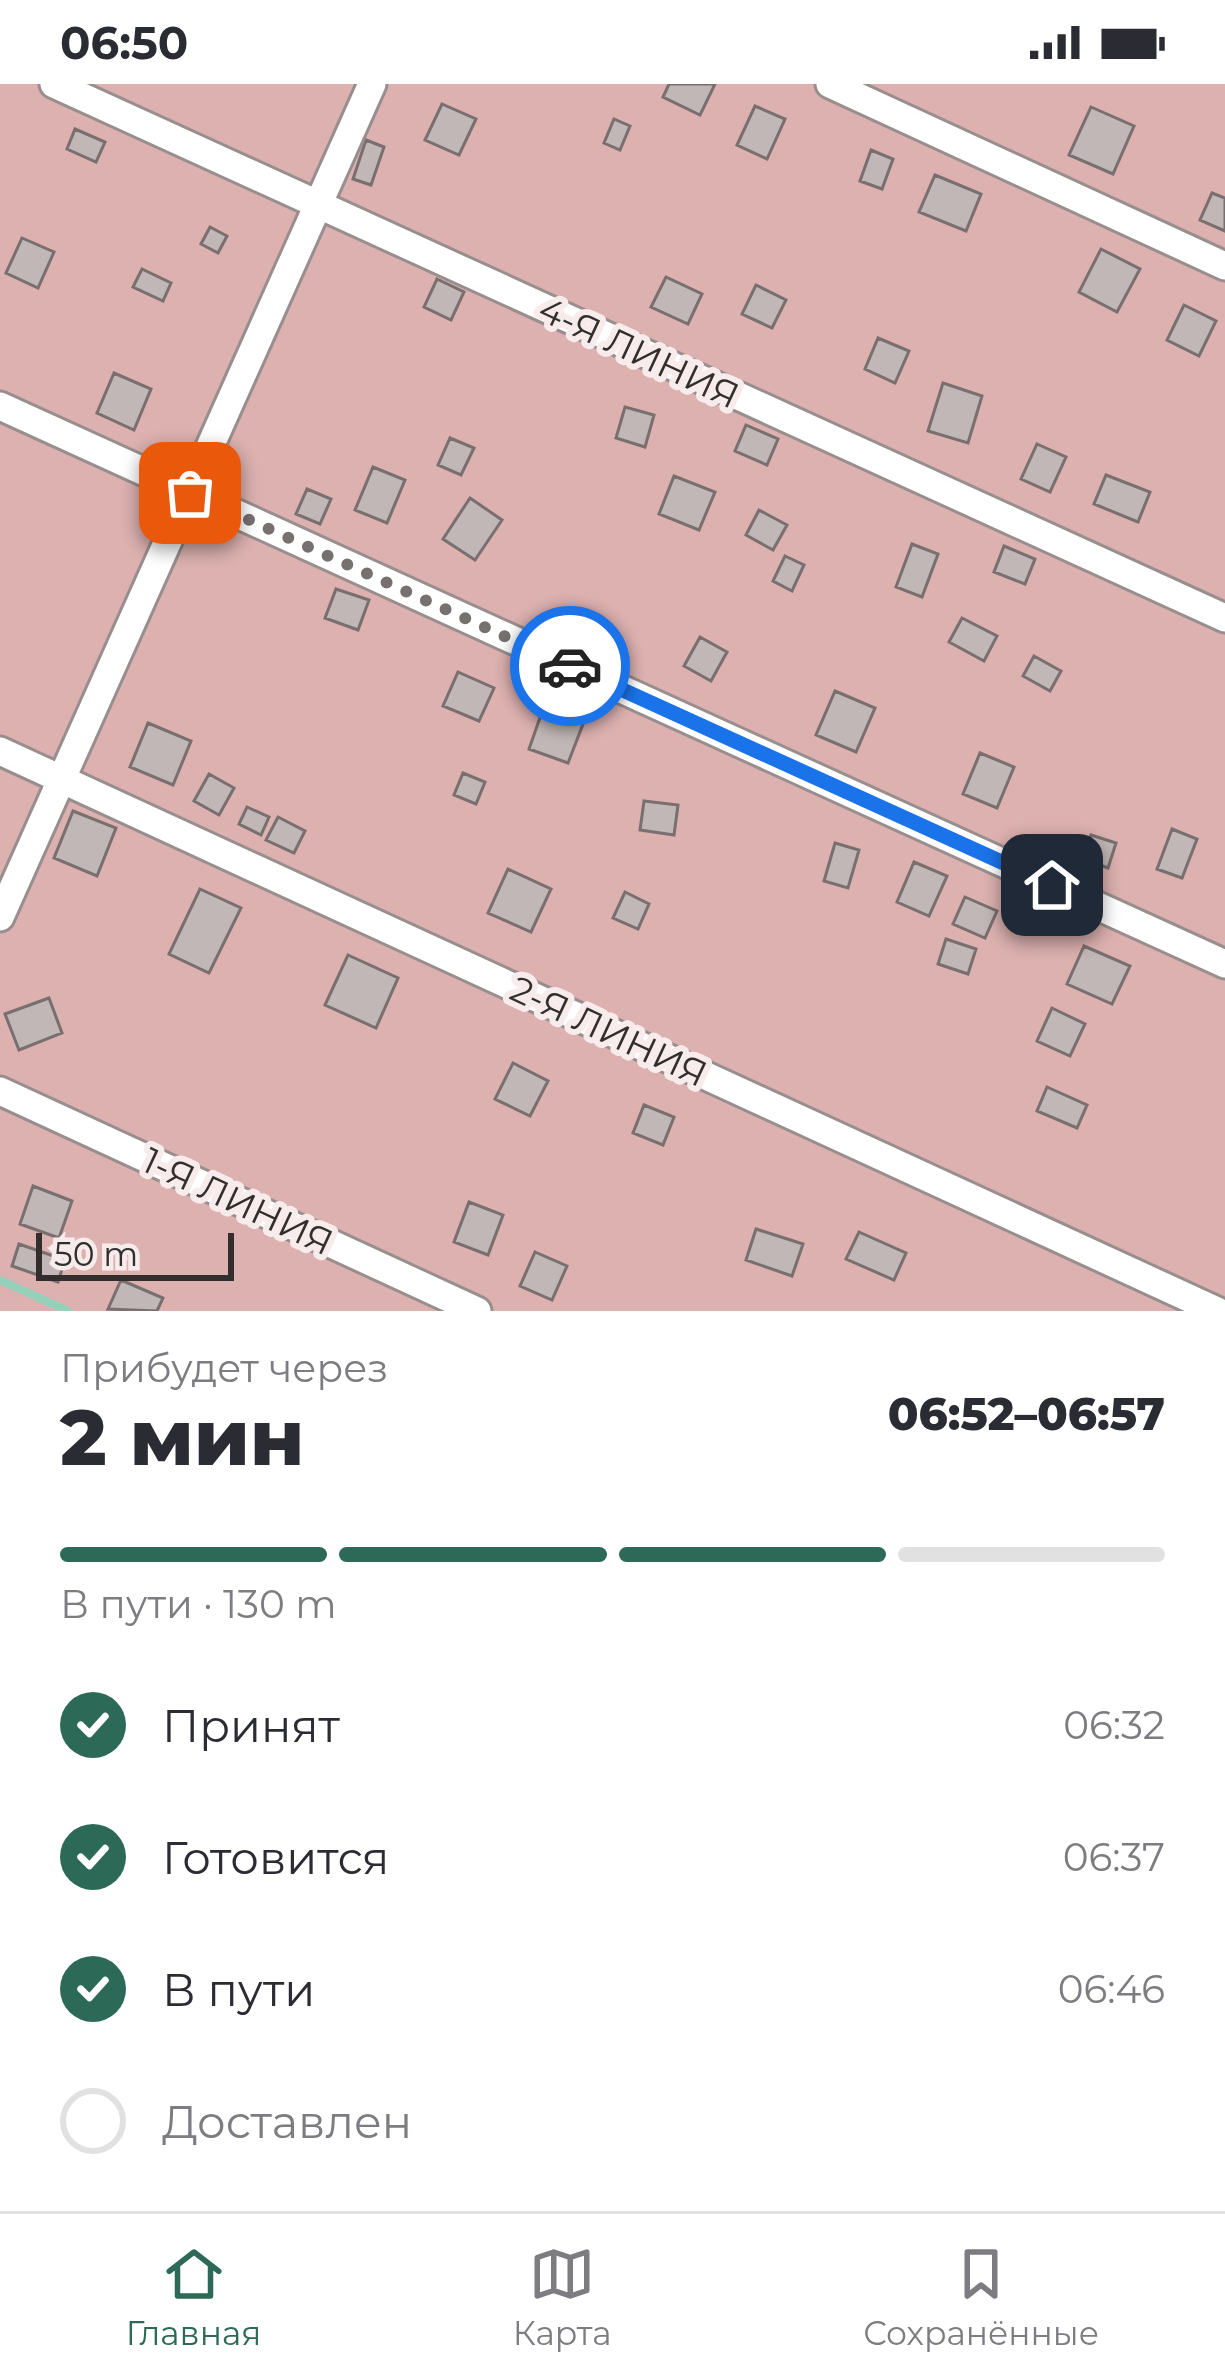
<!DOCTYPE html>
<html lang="ru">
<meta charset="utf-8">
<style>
:root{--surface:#fff;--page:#f7f7f7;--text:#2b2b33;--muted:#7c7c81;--line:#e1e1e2;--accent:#2c6a57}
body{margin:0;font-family:Montserrat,sans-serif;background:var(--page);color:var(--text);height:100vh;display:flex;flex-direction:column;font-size:45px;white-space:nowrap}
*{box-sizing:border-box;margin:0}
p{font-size:39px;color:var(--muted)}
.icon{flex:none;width:66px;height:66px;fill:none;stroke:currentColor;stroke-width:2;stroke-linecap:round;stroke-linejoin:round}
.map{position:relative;height:1227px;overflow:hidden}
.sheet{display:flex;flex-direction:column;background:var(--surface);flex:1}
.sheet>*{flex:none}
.scale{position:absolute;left:36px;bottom:30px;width:198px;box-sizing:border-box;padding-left:12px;border:6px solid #322e2e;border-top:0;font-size:33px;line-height:42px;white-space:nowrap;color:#322e2e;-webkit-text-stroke:9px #f7ebeb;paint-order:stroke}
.pin{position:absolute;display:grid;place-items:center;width:102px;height:102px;color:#fff;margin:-51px;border-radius:24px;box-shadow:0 6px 18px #0006}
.courier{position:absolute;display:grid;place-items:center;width:120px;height:120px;margin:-60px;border:9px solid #1a73e8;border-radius:50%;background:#fff;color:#222;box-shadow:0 3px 15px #0007}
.overview em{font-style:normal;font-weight:800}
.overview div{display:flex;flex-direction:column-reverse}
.overview{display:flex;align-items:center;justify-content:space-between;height:204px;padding:0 60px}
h1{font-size:78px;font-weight:800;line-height:90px}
.bar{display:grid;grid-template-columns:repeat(4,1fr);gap:18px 12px;align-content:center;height:144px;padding:0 60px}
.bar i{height:15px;border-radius:9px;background:var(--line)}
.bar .on{background:var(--accent)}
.bar p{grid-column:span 4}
ol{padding:0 60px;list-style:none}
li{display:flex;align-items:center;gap:36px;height:132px}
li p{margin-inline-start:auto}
li .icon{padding:12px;border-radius:50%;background:var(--accent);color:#fff;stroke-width:4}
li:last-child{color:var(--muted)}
li i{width:66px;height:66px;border:6px solid var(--line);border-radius:50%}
.status{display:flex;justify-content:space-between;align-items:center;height:84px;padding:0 60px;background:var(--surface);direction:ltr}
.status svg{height:33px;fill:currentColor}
.tabs{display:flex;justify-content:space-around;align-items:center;height:168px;border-top:3px solid var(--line);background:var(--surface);font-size:33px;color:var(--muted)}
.tabs a{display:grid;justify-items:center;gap:6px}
.tabs .on{color:var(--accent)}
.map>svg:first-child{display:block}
.green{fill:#dcb1b0}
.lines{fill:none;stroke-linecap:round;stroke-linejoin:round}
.stream{stroke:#94d0ba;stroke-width:8}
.building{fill:#c2b7b7;stroke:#796f6e;stroke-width:3}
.minor-casing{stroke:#998e8e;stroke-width:33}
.minor{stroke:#fff;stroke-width:27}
.done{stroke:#777070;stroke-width:12;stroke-dasharray:0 21.6}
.route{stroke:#1a73e8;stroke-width:15}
.labels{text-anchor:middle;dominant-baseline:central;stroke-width:12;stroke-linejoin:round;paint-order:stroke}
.street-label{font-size:36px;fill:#322e2e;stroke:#f7ebeb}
</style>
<div class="status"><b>06:50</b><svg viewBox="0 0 49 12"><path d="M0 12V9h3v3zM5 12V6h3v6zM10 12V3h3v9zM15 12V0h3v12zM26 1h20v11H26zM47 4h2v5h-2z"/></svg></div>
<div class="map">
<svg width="1225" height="1227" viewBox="0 0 1225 1227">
<rect width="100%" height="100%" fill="#f7ebeb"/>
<path class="green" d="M0,0H1225V1227H0Z"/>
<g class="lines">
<path class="stream" d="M0,1196L68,1227"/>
</g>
<path class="building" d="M669,0H715L700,31L663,13Z
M442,20L476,35L459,71L425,56Z
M755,22L785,35L767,75L737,61Z
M1091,23L1134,42L1113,90L1069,71Z
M614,35L630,42L620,66L604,59Z
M75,45L105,58L96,78L67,65Z
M366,56L384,63L371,101L353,95Z
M871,66L893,75L882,105L860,97Z
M935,91L981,110L966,147L919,128Z
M1212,109L1225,114V147L1200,136Z
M210,143L227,152L218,169L201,160Z
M22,154L54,168L38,204L6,189Z
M1101,165L1140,185L1117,228L1079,208Z
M142,185L171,199L163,217L133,203Z
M666,193L702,210L688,240L651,223Z
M437,195L464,208L451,236L424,223Z
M756,201L786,216L772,244L742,230Z
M1184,221L1216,237L1199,272L1167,256Z
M878,254L909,267L895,299L865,285Z
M114,289L151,305L134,346L97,329Z
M943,299L982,312L968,359L928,347Z
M625,323L654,331L645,363L616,354Z
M746,341L778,355L767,381L735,367Z
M450,354L474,364L461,391L438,381Z
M1037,360L1066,373L1050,408L1021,395Z
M373,383L405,396L387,439L355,426Z
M1106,391L1150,408L1138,438L1094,420Z
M674,392L715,408L699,446L659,430Z
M307,405L331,415L320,440L296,430Z
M470,414L502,436L475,476L443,455Z
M759,426L787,441L773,466L746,451Z
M912,460L938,470L922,513L896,503Z
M1004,462L1035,475L1025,500L994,488Z
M785,472L804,481L792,507L773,497Z
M336,505L369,516L358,546L325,534Z
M962,534L997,552L984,577L949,558Z
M700,553L727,568L711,597L684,582Z
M1034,572L1061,587L1050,607L1023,592Z
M458,588L494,604L479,637L443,622Z
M835,607L875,624L856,668L816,651Z
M543,625L583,640L568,679L529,665Z
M148,639L191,657L173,701L130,683Z
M980,669L1014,683L997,724L963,710Z
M463,689L485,698L476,720L454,711Z
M209,690L234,704L219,731L194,717Z
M644,717L678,721L674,751L640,746Z
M247,723L269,733L261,751L239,740Z
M73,727L116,744L97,792L54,774Z
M278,733L305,747L294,769L266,756Z
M1172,745L1197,755L1182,794L1157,785Z
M1091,751L1116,759L1108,784L1083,775Z
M835,759L859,766L848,804L824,797Z
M914,778L947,792L929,832L897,818Z
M508,785L551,805L531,848L488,829Z
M200,805L241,824L209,889L169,870Z
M625,808L649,820L638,845L613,834Z
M965,813L997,827L985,854L953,840Z
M946,855L976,865L968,890L938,880Z
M1084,862L1130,882L1112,920L1067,900Z
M348,871L398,894L376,944L325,921Z
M49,914L62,949L19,966L5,930Z
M1052,924L1085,940L1070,972L1037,957Z
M513,979L548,997L530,1032L495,1015Z
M1047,1003L1087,1021L1077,1044L1037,1027Z
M644,1021L674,1033L663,1061L633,1049Z
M33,1102L72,1117L59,1154L20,1140Z
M469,1118L503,1131L488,1171L454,1158Z
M756,1145L803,1160L792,1192L746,1176Z
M859,1148L906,1169L894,1196L846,1175Z
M19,1160L65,1176L58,1198L12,1182Z
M535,1168L567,1182L552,1216L520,1202Z
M121,1196L163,1214L157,1227L108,1225Z"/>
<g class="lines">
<g class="minor-casing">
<path id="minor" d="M54,0L1225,534
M830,0L1225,182
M0,322L1225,880
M0,667L1217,1227
M0,833L372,0
M0,1007L477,1227"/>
</g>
<use href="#minor" class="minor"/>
</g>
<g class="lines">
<path class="done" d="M190,409L570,582"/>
<path class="route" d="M570,582L1052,801"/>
</g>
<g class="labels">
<g class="street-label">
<text transform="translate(639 268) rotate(25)">4-Я ЛИНИЯ</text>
<text transform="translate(609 947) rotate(25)">2-Я ЛИНИЯ</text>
<text transform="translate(238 1117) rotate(25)">1-Я ЛИНИЯ</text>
</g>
</g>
</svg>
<div class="scale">50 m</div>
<div class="pin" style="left:190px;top:409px;background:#ea580c"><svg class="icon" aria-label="bag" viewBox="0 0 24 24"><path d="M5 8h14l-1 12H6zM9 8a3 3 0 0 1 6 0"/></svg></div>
<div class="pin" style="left:1052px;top:801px;background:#1f2937"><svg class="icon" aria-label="home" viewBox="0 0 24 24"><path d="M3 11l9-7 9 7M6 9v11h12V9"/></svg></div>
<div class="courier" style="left:570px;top:582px"><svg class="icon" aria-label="car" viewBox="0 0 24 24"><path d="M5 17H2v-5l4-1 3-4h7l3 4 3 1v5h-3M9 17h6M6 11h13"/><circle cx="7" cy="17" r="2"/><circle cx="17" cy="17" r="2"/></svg></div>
</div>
<section class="sheet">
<div class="overview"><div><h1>2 мин</h1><p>Прибудет через</p></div><em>06:52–06:57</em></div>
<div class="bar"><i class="on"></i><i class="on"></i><i class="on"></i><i></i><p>В пути · 130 m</p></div>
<ol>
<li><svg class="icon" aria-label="check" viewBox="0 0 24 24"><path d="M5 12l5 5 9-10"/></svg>Принят<p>06:32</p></li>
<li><svg class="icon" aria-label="check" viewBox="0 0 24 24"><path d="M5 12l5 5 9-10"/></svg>Готовится<p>06:37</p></li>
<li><svg class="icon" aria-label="check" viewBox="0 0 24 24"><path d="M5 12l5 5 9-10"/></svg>В пути<p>06:46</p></li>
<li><i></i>Доставлен</li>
</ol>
</section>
<nav class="tabs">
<a class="on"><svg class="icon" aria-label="home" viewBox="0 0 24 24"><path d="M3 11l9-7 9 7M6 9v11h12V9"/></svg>Главная</a>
<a><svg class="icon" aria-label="map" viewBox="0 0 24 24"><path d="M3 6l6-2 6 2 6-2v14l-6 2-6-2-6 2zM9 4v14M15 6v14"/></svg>Карта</a>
<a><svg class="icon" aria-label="saved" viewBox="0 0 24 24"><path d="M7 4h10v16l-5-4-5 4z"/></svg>Сохранённые</a>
</nav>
